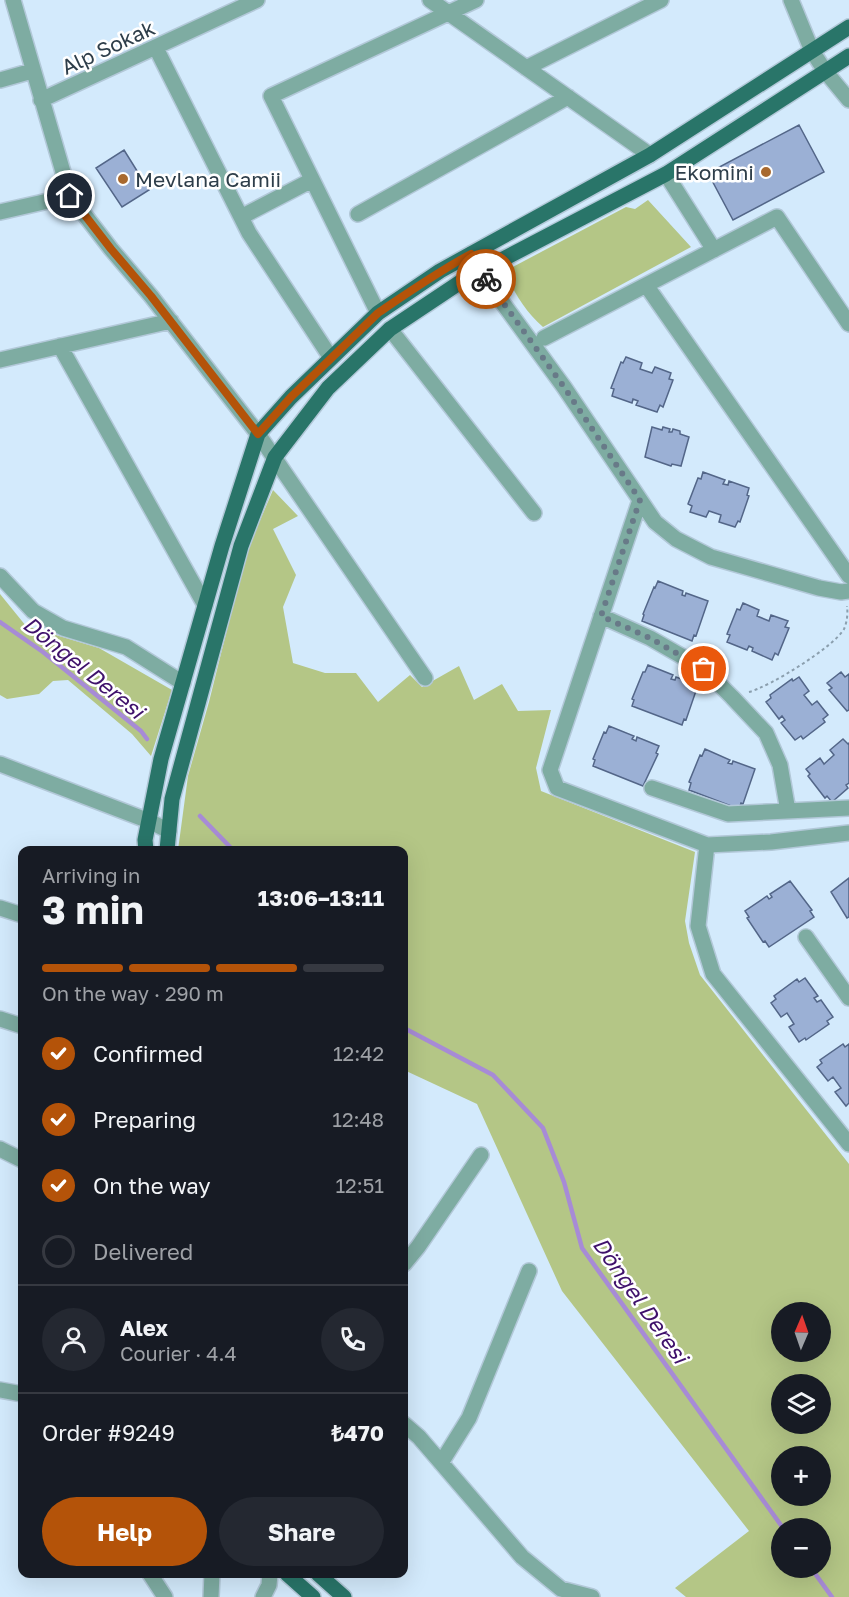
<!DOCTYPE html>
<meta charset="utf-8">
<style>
:root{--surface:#171b24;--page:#242831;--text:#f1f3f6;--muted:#9ea1a6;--line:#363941;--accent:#b45309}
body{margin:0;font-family:"Golos Text",sans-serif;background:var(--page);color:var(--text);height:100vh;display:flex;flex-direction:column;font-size:22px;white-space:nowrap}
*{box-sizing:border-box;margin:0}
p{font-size:20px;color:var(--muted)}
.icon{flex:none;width:33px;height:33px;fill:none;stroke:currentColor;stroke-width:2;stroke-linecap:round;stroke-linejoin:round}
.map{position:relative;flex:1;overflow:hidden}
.drawer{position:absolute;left:18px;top:846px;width:390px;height:732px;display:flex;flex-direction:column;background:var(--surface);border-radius:12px;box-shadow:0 6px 24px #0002}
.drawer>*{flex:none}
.needle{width:39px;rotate:2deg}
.controls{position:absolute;left:771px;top:1302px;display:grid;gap:12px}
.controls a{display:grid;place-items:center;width:60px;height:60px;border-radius:50%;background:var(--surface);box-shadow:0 6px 24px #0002;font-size:30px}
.pin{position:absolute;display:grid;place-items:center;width:51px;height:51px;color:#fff;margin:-26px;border:3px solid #fff;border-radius:50%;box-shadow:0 2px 6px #0007}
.courier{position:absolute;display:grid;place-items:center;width:60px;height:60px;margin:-30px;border:4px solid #b45309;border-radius:50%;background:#fff;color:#222;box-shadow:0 2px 8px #0007}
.overview em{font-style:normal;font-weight:700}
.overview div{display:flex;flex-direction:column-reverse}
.overview{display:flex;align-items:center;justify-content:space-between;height:102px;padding:0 24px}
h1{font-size:39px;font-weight:700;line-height:45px}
.bar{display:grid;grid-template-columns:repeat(4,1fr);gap:9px 6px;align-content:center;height:72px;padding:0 24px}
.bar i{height:8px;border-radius:4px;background:var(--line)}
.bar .on{background:var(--accent)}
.bar p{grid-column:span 4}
.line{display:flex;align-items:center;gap:15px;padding:0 24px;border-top:2px solid var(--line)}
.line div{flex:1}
.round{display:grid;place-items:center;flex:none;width:63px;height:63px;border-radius:32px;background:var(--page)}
ol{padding:0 24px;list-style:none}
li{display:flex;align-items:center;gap:18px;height:66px}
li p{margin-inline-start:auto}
li .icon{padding:6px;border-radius:50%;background:var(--accent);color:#fff;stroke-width:4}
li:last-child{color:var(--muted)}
li i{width:33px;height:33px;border:3px solid var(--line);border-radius:50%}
.primary-button{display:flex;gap:12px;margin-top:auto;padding:12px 24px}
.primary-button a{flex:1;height:69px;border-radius:36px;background:var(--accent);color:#fff;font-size:24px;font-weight:700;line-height:69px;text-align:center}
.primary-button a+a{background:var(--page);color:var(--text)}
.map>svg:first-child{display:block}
.green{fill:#b4c686;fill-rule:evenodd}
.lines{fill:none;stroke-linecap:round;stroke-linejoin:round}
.stream{stroke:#a78bd6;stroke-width:4.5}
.building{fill:#9bb0d5;stroke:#536688;stroke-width:1.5}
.minor-casing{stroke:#b2c8d8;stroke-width:18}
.major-casing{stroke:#b2c8d8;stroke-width:18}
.path{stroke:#8b9fae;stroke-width:2;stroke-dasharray:3 3;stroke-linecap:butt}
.minor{stroke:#7eaca2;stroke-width:15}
.major{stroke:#297569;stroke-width:15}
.done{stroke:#687a88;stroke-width:6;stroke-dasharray:0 10.8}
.route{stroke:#b45309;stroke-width:8}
.poi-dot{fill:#a8692f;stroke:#fff;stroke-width:2}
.labels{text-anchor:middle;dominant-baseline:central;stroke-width:5;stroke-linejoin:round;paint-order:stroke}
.street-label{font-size:21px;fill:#2e3e4a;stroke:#fff}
.poi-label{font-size:21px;fill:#2e3e4a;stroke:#fff;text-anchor:end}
.water-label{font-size:22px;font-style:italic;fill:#3f116b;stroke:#fff}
</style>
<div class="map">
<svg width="849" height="1597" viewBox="0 0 849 1597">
<rect width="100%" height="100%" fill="#d3eafc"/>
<path class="green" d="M648,200L691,247L543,327C527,313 515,295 507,276L509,269L626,207L635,209Z
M273,490L298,516L273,529L296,575L283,607L293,663L325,673H356L378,702L410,675L422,687L459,666L474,700L502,684L518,711L551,710L536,768L541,791L695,852L685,921L689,943L700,975L849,1164V1597H686L675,1588L749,1531L562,1291L477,1104L404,1070V850H178L188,776L209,702L246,553ZM782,1312H820V1352H782ZM782,1384H820V1424H782ZM782,1456H820V1496H782ZM782,1528H820V1568H782Z
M0,594L26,626L99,648L172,690L151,756L132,734L68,680L53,681L39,694L7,699L0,695Z"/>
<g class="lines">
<path class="stream" d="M0,622L43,652L141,731L147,739
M200,816L233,850
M404,1028L493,1075L543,1128L564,1182L582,1248L783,1528
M811,1568L832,1597"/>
</g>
<path class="building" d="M799,125L824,172L733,220L708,173Z
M124,150L149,190L122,207L96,168Z
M626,357L642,363L640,369L652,373L655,367L671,373L669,379L673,380L663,407L660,405L657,412L636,405L638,401L633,399L632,403L612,396L614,389L611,388L621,362L623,363Z
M652,427L662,430L663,427L670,429L669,432H672L673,429L680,431V434L689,437L681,466L672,464L671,466L645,457Z
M703,472L725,480L723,484L728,485L729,481L749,488L747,495L749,496L740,522L738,521L735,527L719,522L721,515L709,511L706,517L690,512L692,506L688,504L698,478L701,479Z
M658,581L683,591L682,595L685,596L686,593L708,601L696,636L694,635L692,641L642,621L644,615L643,614L654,587L655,588Z
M743,603L759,610L757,616L769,621L771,615L788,621L785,627L789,628L778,655L775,653L772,660L752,651L753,648L749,646L747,650L727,642L730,635L727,634L737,609L740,610Z
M648,665L673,675L671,679L675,680L676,677L698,685L686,720L684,719L682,725L632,706L634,700L632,699L643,672H645Z
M841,672L845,677L849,674V710L847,711L829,690L832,688L827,683Z
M799,677L809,691L804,695L812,705L817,701L828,715L823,719L825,722L803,739L801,736L795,740L781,723L785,720L782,716L779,719L766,702L771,698L770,695L792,679L793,681Z
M609,726L634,736L632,739L636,741L637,737L659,746L656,753L658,754L643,786L593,766L595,760L593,759L604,732L606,733Z
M843,739L848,744L849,743V783L846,785L848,788L832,802L827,796L825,798L808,776L810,774L806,769L820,758L824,764L834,755L830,750Z
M705,749L730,760L728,763L732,764L733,761L755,769L743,804L741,803L739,809L689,790L691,783L689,782L700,755L702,756Z
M849,878V917L847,918L831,892Z
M790,881L812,910L810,911L814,917L769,947L765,941L763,942L747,918L749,917L745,911L767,896L769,899L772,897L770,894Z
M805,978L818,996L814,998L817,1002L821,1000L833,1017L827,1021L829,1024L806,1040L805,1038L799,1042L789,1027L794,1024L787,1013L781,1017L771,1003L776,999L774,996L797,979L799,982Z
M843,1044L845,1047L849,1044V1103L846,1106L835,1092L841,1088L833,1077L828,1081L817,1067L822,1063L820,1060Z"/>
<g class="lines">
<g class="minor-casing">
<path id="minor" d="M13,0L70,196L111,249L151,296L258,434L425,678
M430,0L650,155
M791,0L812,51L825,71L849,100
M156,48L249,233L331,358
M526,68L661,0
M0,80L32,71
M41,100L257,0
M666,174L714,250
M0,212L70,196
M358,214L568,97
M241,217L312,180
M471,254L480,272L564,387L655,522L676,539L711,557L819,588L841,592L849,591
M646,285L849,576
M378,313L271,96L476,0
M390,329L534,513
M544,338L777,217L849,324
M60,346L205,605
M0,360L171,321
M640,500L550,770L557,788L707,845L771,842L849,833
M0,576L33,611L63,628L126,647L183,683
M601,616L650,638L704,669L732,697L766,733L780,765L788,811
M0,764L149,821L169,831
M652,788L728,814L849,808
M707,845L698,926L713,974L849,1144
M0,908L22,915
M806,937L849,998
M0,1019L22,1026
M0,1149L22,1160
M404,1264L418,1247L481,1155
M0,1390L22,1394
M404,1424L419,1437L522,1557L561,1589L592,1597
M441,1463L469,1418L529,1271
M150,1574L165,1597
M211,1597L212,1574
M263,1597L269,1585L270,1574"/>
</g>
<g class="major-casing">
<path id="major" d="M146,850L145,840L161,759L222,546L258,434L291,397L378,313L440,271L650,155L849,27
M167,850L172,799L241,546L275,457L328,388L390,329L465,279L666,174L849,56
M287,1574L313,1597
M318,1574L344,1597"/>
</g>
<path class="path" d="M749,692C769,687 834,647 844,629C847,622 848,614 847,606"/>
<use href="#minor" class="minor"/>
<use href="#major" class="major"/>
</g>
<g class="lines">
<path class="done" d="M486,279L564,387L640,500L601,616L650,638L704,669"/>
<path class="route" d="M70,196L111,249L151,296L258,434L291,397L378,313C409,292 439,271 471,254L486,279"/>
</g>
<g class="poi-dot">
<circle cx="766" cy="172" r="6"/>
<circle cx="123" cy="179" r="6"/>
</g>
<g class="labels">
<g class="street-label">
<text transform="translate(108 47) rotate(-25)">Alp Sokak</text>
</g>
<g class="poi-label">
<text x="754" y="172">Ekomini</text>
<text x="135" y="179" text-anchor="start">Mevlana Camii</text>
</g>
<g class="water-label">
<text transform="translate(84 667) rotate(39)">Döngel Deresi</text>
<text transform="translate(641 1300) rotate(55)">Döngel Deresi</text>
</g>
</g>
</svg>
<div class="controls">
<a><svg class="needle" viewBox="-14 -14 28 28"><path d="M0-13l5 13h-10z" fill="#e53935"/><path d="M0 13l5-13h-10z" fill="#9ea1a6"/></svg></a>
<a><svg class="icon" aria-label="layers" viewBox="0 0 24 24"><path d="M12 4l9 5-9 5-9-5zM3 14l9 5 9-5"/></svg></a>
<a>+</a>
<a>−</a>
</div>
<div class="pin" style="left:704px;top:669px;background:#ea580c"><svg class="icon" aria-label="bag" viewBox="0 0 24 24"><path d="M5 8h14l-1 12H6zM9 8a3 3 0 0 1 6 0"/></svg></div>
<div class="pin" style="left:70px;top:196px;background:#1f2937"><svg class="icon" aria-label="home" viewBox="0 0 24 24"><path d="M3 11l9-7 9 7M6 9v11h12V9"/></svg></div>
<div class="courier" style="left:486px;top:279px"><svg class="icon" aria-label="bike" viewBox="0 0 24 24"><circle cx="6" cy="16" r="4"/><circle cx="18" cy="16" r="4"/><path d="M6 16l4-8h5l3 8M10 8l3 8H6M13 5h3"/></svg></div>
<section class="drawer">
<div class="overview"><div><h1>3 min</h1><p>Arriving in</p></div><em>13:06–13:11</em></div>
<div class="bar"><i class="on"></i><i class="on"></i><i class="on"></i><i></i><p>On the way · 290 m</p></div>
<ol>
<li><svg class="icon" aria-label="check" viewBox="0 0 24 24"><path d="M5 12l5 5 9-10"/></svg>Confirmed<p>12:42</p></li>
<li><svg class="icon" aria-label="check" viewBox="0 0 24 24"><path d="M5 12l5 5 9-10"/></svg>Preparing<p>12:48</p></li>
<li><svg class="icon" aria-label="check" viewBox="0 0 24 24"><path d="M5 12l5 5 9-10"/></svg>On the way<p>12:51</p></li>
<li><i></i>Delivered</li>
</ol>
<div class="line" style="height:108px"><a class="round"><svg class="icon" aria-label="person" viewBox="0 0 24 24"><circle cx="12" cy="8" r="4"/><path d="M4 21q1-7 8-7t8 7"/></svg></a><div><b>Alex</b><p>Courier · 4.4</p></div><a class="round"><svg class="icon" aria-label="phone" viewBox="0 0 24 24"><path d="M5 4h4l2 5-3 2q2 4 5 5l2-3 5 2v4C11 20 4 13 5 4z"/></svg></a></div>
<div class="line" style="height:78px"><div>Order #9249</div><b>₺470</b></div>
<div class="primary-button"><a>Help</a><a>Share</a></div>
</section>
</div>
